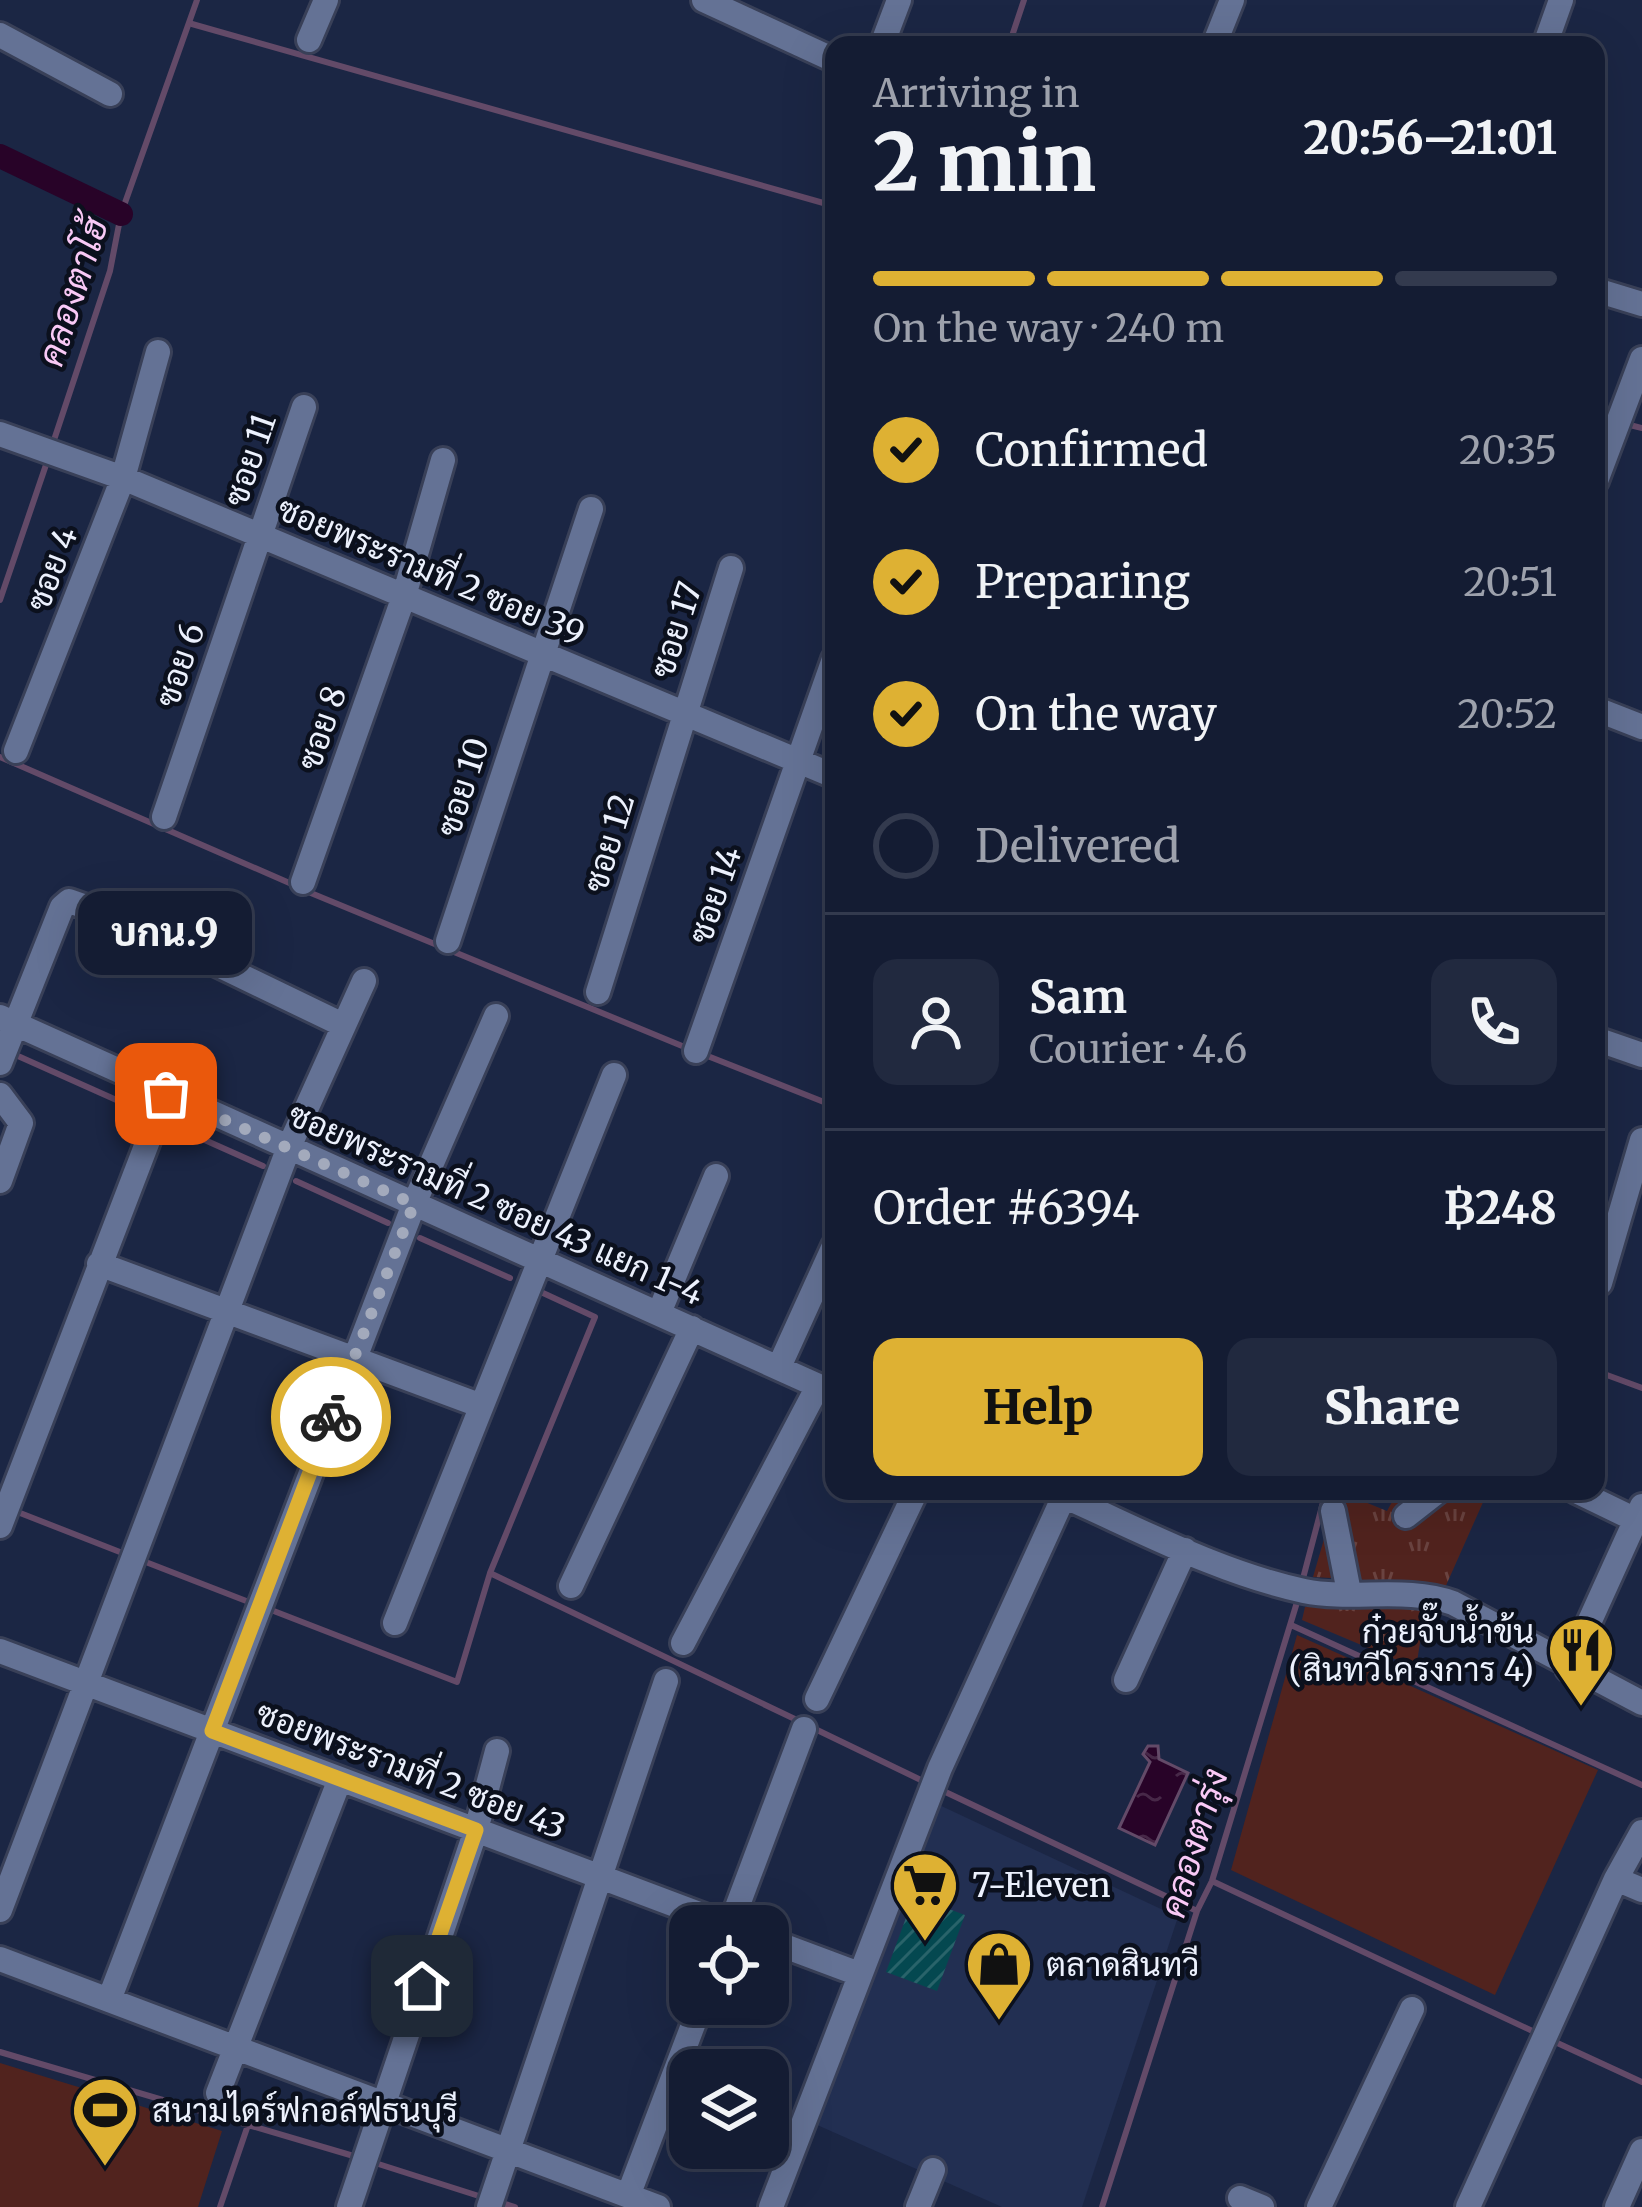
<!DOCTYPE html>
<meta charset="utf-8">
<style>
:root{--surface:#141c33;--page:#21293f;--text:#f1f3f6;--muted:#9da1ac;--line:#333a4e;--accent:#deb133}
body{margin:0;font-family:Merriweather,Sarabun,serif;background:var(--page);color:var(--text);height:100vh;display:flex;flex-direction:column;font-size:45px;white-space:nowrap}
*{box-sizing:border-box;margin:0}
p{font-size:39px;color:var(--muted)}
.icon{flex:none;width:66px;height:66px;fill:none;stroke:currentColor;stroke-width:2;stroke-linecap:round;stroke-linejoin:round}
.map{position:relative;flex:1;overflow:hidden}
.panel{position:absolute;left:825px;top:36px;width:780px;height:1464px;display:flex;flex-direction:column;background:var(--surface);border-radius:24px;box-shadow:0 12px 48px #0002,0 0 0 3px var(--line)}
.panel>*{flex:none}
.buttons{position:absolute;left:669px;top:1905px;display:grid;gap:24px}
.buttons a{display:grid;place-items:center;width:120px;height:120px;border-radius:24px;background:var(--surface);box-shadow:0 12px 48px #0002,0 0 0 3px var(--line);font-size:60px}
.pin{position:absolute;display:grid;place-items:center;width:102px;height:102px;color:#fff;margin:-51px;border-radius:24px;box-shadow:0 6px 18px #0006}
.courier{position:absolute;display:grid;place-items:center;width:120px;height:120px;margin:-60px;border:9px solid #deb133;border-radius:50%;background:#fff;color:#222;box-shadow:0 3px 15px #0007}
.bubble{position:absolute;height:84px;border-radius:24px;background:var(--surface);box-shadow:0 12px 48px #0002,0 0 0 3px var(--line);font-size:39px;font-weight:800;line-height:84px;text-align:center}
.summary em{font-style:normal;font-weight:800}
.summary div{display:flex;flex-direction:column-reverse}
.summary{display:flex;align-items:center;justify-content:space-between;height:204px;padding:0 48px}
h1{font-size:78px;font-weight:800;line-height:90px}
.bar{display:grid;grid-template-columns:repeat(4,1fr);gap:18px 12px;align-content:center;height:144px;padding:0 48px}
.bar i{height:15px;border-radius:9px;background:var(--line)}
.bar .active{background:var(--accent)}
.bar p{grid-column:span 4}
.line{display:flex;align-items:center;gap:30px;padding:0 48px;border-top:3px solid var(--line)}
.line div{flex:1}
.round{display:grid;place-items:center;flex:none;width:126px;height:126px;border-radius:24px;background:var(--page)}
ol{padding:0 48px;list-style:none}
li{display:flex;align-items:center;gap:36px;height:132px}
li p{margin-inline-start:auto}
li .icon{padding:12px;border-radius:50%;background:var(--accent);color:#111;stroke-width:4}
li:last-child{color:var(--muted)}
li i{width:66px;height:66px;border:6px solid var(--line);border-radius:50%}
.button{display:flex;gap:24px;margin-top:auto;padding:24px 48px}
.button a{flex:1;height:138px;border-radius:24px;background:var(--accent);color:#111;font-size:48px;font-weight:800;line-height:138px;text-align:center}
.button a+a{background:var(--page);color:var(--text)}
.map>svg:first-child{display:block}
.built{fill:#222f52}
.grass{fill:#51231e}
.park{fill:url(#park-tufts)}
.water{fill:url(#water-ripples);stroke:#634a68;stroke-width:3}
.lines{fill:none;stroke-linecap:round;stroke-linejoin:round}
.stream{stroke:#634a68;stroke-width:6}
.canal{stroke:#280328;stroke-width:24}
.building{fill:url(#building-hatch)}
.street-casing{stroke:#394058;stroke-width:30}
.street{stroke:#647295;stroke-width:24}
.done{stroke:#a3aabc;stroke-width:12;stroke-dasharray:0 21.6}
.route{stroke:#deb133;stroke-width:15}
.labels{text-anchor:middle;dominant-baseline:central;stroke-width:9;stroke-linejoin:round;paint-order:stroke}
.street-label{font-size:33px;fill:#ecf1fd;stroke:#0b101d}
.poi-label{font-size:33px;fill:#ecf1fd;stroke:#0b101d;text-anchor:start}
.water-label{font-size:36px;font-style:italic;fill:#f9c9f6;stroke:#0b101d}
</style>
<div class="map">
<svg width="1642" height="2207" viewBox="0 0 1642 2207">
<defs>
<pattern id="park-tufts" width="24" height="20" patternUnits="userSpaceOnUse" patternTransform="scale(3)"><rect width="24" height="20" fill="#51231e"/><path d="M3 7l-1-3M5 7V3M7 7l1-3M15 17l-1-3M17 17v-4M19 17l1-3" fill="none" stroke="#6a4340"/></pattern>
<pattern id="water-ripples" width="26" height="14" patternUnits="userSpaceOnUse" patternTransform="scale(3)"><rect width="26" height="14" fill="#280328"/><path d="M2 4q2-2 4 0t4 0M15 11q2-2 4 0t4 0" fill="none" stroke="#472848"/></pattern>
<pattern id="building-hatch" width="6" height="6" patternUnits="userSpaceOnUse" patternTransform="scale(3)"><rect width="6" height="6" fill="#044850"/><path d="M-1 1l2-2M0 6l6-6M5 7l2-2" fill="none" stroke="#29636a"/></pattern>
</defs>
<rect width="100%" height="100%" fill="#1b2644"/>
<path class="built" d="M935,1803L1178,1917L1082,2207H1002L815,2124Z"/>
<path class="grass" d="M1297,1635L1598,1770L1495,1995L1231,1870Z
M0,2063L222,2131L198,2207H0Z"/>
<path class="park" d="M1338,1491L1387,1511L1398,1491H1488L1444,1590L1418,1583L1313,1577Z
M1426,1605L1416,1668L1302,1620L1305,1607Z"/>
<path class="water" d="M1148,1746H1158L1159,1759L1188,1773L1155,1845L1119,1828L1150,1762L1143,1754Z"/>
<g class="lines">
<path class="stream" d="M192,24L834,206
M1009,45L1024,0
M1622,423L1642,428
M53,443L110,271L121,214L197,0
M0,600L49,456
M0,757L294,885
M306,891L687,1048
M9,1052L150,1115
M700,1053L834,1106
M162,1121L263,1166
M296,1181L388,1223
M420,1238L510,1278
M1596,1371L1642,1388
M15,1511L125,1554
M138,1559L254,1604
M490,1573L801,1722
M1301,1586L1326,1491
M266,1608L457,1682L490,1573L595,1317L543,1293
M1291,1625L1642,1785
M813,1728L925,1782
M937,1788L1197,1911
M1212,1881L1541,2035
M1553,2041L1642,2082
M0,2052L357,2157
M369,2161L482,2197
M495,2201L515,2207
M220,2207L248,2125
M1102,2207L1197,1911L1212,1881L1298,1599"/>
<path class="canal" d="M0,156L121,214"/>
</g>
<path class="building" d="M914,1896L965,1915L937,1991L886,1972Z"/>
<g class="lines">
<g class="street-casing">
<path id="street" d="M704,0L834,60
M0,35L110,94
M309,40L326,0
M882,45L899,0
M1214,45L1232,0
M1545,45L1561,0
M1596,290L1642,304
M0,434L123,478L834,776
M1596,481L1642,359
M1596,709L1642,727
M16,751L123,478L158,352
M164,817L304,407
M303,882L404,596L443,460
M448,941L591,509
M206,959L343,1025
M598,992L731,568
M0,1017L834,1393
M1596,1039L1642,1055
M696,1051L834,659
M0,1063L62,907L69,901L132,923
M0,1095L21,1123L0,1181
M99,1264L479,1405
M1600,1283L1642,1140
M659,1313L716,1176
M779,1367L834,1246
M1052,1491C1135,1527 1216,1572 1304,1591C1353,1601 1405,1586 1453,1603L1642,1703
M1576,1491L1636,1520
M1333,1511L1349,1592
M1406,1516L1438,1491
M0,1526L166,1094
M571,1586L692,1328
M395,1623L614,1075
M683,1643L818,1386
M0,1651L731,1926
M1568,1669L1642,1506
M1126,1680L1185,1550
M817,1699L916,1491
M1642,1832L1616,1879L1642,1890
M0,1910L289,1147L364,981
M730,1926L804,1729
M768,1940L859,1974
M0,1959L658,2207
M109,2000L414,1204L496,1016
M218,2093L340,1779
M628,2196L701,2004
M1240,2198L1262,2207
M349,2207L476,1830L497,1751
M489,2207L666,1681
M771,2207L940,1768L1064,1496
M918,2207L933,2170
M1319,2207L1412,2009
M1468,2207L1616,1879
M1617,2207L1642,2151"/>
</g>
<use href="#street" class="street"/>
</g>
<g class="lines">
<path class="done" d="M166,1094L414,1204L331,1417"/>
<path class="route" d="M331,1417L212,1731L476,1830L422,1986"/>
</g>
<defs>
<g id="restaurant-pin" transform="scale(3.45)"><path d="M0 17L-7.5 6A9.5 9.5 0 1 1 7.5 6Z" fill="#deb133" stroke="#0b101d"/><path d="M-5-6h1v4h1v-4h1v4h1v-4h1v5L-1.5 .5V6h-2V.5L-5-1ZM5-6V6H3V1.5H1.5Q1.5-4 5-6Z" fill="#111"/></g>
<g id="supermarket-pin" transform="scale(3.45)"><path d="M0 17L-7.5 6A9.5 9.5 0 1 1 7.5 6Z" fill="#deb133" stroke="#0b101d"/><path d="M-6-5.5h2.5l.6 2H6L4.5 2H-2.5L-4.4-4H-6ZM-1.5 3.2a1.3 1.3 0 1 0 .1 0ZM3 3.2a1.3 1.3 0 1 0 .1 0Z" fill="#111"/></g>
<g id="shop-pin" transform="scale(3.45)"><path d="M0 17L-7.5 6A9.5 9.5 0 1 1 7.5 6Z" fill="#deb133" stroke="#0b101d"/><path d="M-5-2.5h2.3a2.7 3.5 0 0 1 5.4 0H5L5.5 6h-11ZM-1.5-2.5h3a1.5 2.3 0 0 0-3 0Z" fill="#111"/></g>
<g id="stadium-pin" transform="scale(3.45)"><path d="M0 17L-7.5 6A9.5 9.5 0 1 1 7.5 6Z" fill="#deb133" stroke="#0b101d"/><path d="M0-5a6.5 5 0 1 0 0 10a6.5 5 0 1 0 0-10ZM-3.5-1.8h7v3.6h-7Z" fill="#111"/></g>
</defs>
<g fill-rule="evenodd">
<use href="#restaurant-pin" x="1581" y="1650"/>
<use href="#supermarket-pin" x="925" y="1885"/>
<use href="#shop-pin" x="999" y="1964"/>
<use href="#stadium-pin" x="105" y="2110"/>
</g>
<g class="labels">
<g class="street-label">
<text transform="translate(250 460) rotate(-71)">ซอย 11</text>
<text transform="translate(52 569) rotate(-69)">ซอย 4</text>
<text transform="translate(431 571) rotate(23)">ซอยพระรามที่ 2 ซอย 39</text>
<text transform="translate(676 630) rotate(-72)">ซอย 17</text>
<text transform="translate(180 665) rotate(-71)">ซอย 6</text>
<text transform="translate(322 728) rotate(-71)">ซอย 8</text>
<text transform="translate(463 787) rotate(-72)">ซอย 10</text>
<text transform="translate(609 843) rotate(-73)">ซอย 12</text>
<text transform="translate(715 895) rotate(-71)">ซอย 14</text>
<text transform="translate(496 1204) rotate(24)">ซอยพระรามที่ 2 ซอย 43 แยก 1-4</text>
<text transform="translate(411 1770) rotate(21)">ซอยพระรามที่ 2 ซอย 43</text>
</g>
<g class="poi-label">
<text x="1534" y="1631" text-anchor="end">ก๋วยจั๊บน้ำข้น<tspan x="1534" dy="38">(สินทวีโครงการ 4)</tspan></text>
<text x="972" y="1885">7-Eleven</text>
<text x="1046" y="1964">ตลาดสินทวี</text>
<text x="152" y="2110">สนามไดร์ฟกอล์ฟธนบุรี</text>
</g>
<g class="water-label">
<text transform="translate(73 292) rotate(-72)">คลองตาโฮ้</text>
<text transform="translate(1194 1843) rotate(-73)">คลองตารุ่ง</text>
</g>
</g>
</svg>
<div class="buttons">
<a><svg class="icon" aria-label="locate" viewBox="0 0 24 24"><circle cx="12" cy="12" r="6"/><path d="M12 2v4M12 18v4M2 12h4M18 12h4"/></svg></a>
<a><svg class="icon" aria-label="layers" viewBox="0 0 24 24"><path d="M12 4l9 5-9 5-9-5zM3 14l9 5 9-5"/></svg></a>
</div>
<div class="pin" style="left:166px;top:1094px;background:#ea580c"><svg class="icon" aria-label="bag" viewBox="0 0 24 24"><path d="M5 8h14l-1 12H6zM9 8a3 3 0 0 1 6 0"/></svg></div>
<div class="pin" style="left:422px;top:1986px;background:#1f2937"><svg class="icon" aria-label="home" viewBox="0 0 24 24"><path d="M3 11l9-7 9 7M6 9v11h12V9"/></svg></div>
<div class="courier" style="left:331px;top:1417px"><svg class="icon" aria-label="bike" viewBox="0 0 24 24"><circle cx="6" cy="16" r="4"/><circle cx="18" cy="16" r="4"/><path d="M6 16l4-8h5l3 8M10 8l3 8H6M13 5h3"/></svg></div>
<div class="bubble" style="left:78px;top:891px;width:174px">บกน.9</div>
<section class="panel">
<div class="summary"><div><h1>2 min</h1><p>Arriving in</p></div><em>20:56–21:01</em></div>
<div class="bar"><i class="active"></i><i class="active"></i><i class="active"></i><i></i><p>On the way · 240 m</p></div>
<ol>
<li><svg class="icon" aria-label="check" viewBox="0 0 24 24"><path d="M5 12l5 5 9-10"/></svg>Confirmed<p>20:35</p></li>
<li><svg class="icon" aria-label="check" viewBox="0 0 24 24"><path d="M5 12l5 5 9-10"/></svg>Preparing<p>20:51</p></li>
<li><svg class="icon" aria-label="check" viewBox="0 0 24 24"><path d="M5 12l5 5 9-10"/></svg>On the way<p>20:52</p></li>
<li><i></i>Delivered</li>
</ol>
<div class="line" style="height:216px"><a class="round"><svg class="icon" aria-label="person" viewBox="0 0 24 24"><circle cx="12" cy="8" r="4"/><path d="M4 21q1-7 8-7t8 7"/></svg></a><div><b>Sam</b><p>Courier · 4.6</p></div><a class="round"><svg class="icon" aria-label="phone" viewBox="0 0 24 24"><path d="M5 4h4l2 5-3 2q2 4 5 5l2-3 5 2v4C11 20 4 13 5 4z"/></svg></a></div>
<div class="line" style="height:156px"><div>Order #6394</div><b>฿248</b></div>
<div class="button"><a>Help</a><a>Share</a></div>
</section>
</div>
